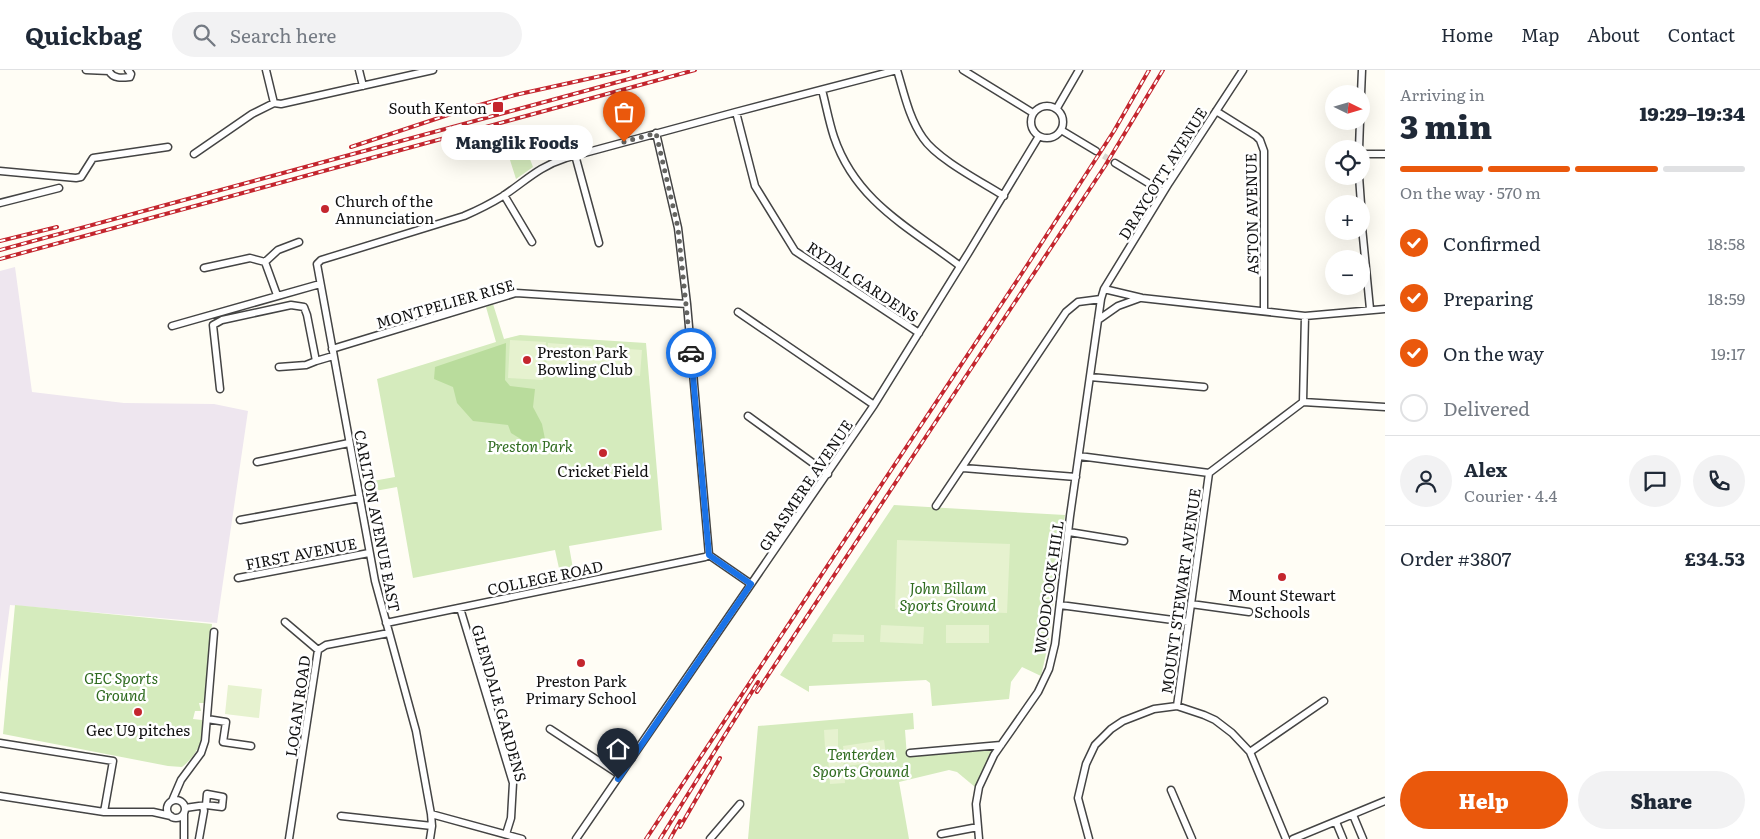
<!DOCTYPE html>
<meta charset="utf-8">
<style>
:root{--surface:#fff;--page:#f2f2f3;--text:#1f2937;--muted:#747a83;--line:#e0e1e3;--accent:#ea580c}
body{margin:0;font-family:Literata,serif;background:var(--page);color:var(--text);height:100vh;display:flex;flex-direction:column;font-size:19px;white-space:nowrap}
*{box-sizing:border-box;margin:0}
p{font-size:16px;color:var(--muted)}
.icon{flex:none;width:28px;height:28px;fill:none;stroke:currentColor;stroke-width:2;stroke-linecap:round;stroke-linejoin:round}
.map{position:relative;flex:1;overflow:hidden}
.sheet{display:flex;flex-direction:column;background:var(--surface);width:375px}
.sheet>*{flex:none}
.needle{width:32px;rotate:95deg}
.tools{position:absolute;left:1325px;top:15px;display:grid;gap:10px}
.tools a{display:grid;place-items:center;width:45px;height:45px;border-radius:50%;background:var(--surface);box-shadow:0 5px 20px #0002;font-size:25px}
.pin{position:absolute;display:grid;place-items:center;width:42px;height:42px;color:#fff;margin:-51px -21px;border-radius:50% 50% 50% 0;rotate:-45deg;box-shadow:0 0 5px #0007}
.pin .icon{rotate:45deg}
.courier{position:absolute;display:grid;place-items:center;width:50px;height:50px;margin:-25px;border:4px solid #1a73e8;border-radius:50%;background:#fff;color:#222;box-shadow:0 1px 6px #0007}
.bubble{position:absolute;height:35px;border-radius:18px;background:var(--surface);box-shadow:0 5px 20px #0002;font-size:16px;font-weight:800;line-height:35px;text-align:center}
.overview em{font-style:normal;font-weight:800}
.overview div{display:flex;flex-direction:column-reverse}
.overview{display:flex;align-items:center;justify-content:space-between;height:85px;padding:0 15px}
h1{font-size:32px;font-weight:800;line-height:38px}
.bar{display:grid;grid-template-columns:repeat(4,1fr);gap:8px 5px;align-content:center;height:60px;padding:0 15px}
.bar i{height:6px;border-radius:4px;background:var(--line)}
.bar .current{background:var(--accent)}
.bar p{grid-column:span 4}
.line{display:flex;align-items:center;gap:12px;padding:0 15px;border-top:1px solid var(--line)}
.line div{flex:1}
.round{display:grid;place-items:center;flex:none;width:52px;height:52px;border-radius:26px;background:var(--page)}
ol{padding:0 15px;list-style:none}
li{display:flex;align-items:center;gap:15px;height:55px}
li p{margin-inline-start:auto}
li .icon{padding:5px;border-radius:50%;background:var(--accent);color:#fff;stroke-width:4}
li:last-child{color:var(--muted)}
li i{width:28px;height:28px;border:2px solid var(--line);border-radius:50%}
.action{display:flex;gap:10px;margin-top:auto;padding:10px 15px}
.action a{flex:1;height:58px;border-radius:30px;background:var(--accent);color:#fff;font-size:20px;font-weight:800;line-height:58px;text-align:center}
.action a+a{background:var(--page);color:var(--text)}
header{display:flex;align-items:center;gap:30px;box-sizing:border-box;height:70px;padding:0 25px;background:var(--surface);border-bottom:1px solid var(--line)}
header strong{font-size:24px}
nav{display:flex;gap:28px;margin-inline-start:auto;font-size:18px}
.search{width:350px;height:45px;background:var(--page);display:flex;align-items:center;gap:12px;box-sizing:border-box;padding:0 18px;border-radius:28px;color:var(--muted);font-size:19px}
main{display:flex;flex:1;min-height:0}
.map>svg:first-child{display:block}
.industrial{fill:#eee6ef}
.green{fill:#d5ebbd}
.forest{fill:#b9dc9c}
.pitch{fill:#e6f2cf}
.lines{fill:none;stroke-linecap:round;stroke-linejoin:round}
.minor-tunnel{stroke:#dbdad3;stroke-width:6;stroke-dasharray:6 3;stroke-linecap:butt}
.minor-casing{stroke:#444;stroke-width:9}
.minor{stroke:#fff;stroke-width:6}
.rail-casing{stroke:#c4262e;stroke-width:4}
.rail{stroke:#fff;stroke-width:2;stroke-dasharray:5.5;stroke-linecap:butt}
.done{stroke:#646461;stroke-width:5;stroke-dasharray:0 9}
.route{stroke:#1a73e8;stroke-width:6}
.poi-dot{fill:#c4262e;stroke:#fff;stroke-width:2}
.labels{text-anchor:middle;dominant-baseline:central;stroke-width:5;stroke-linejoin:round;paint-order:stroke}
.poi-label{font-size:15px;fill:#111;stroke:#fff}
.street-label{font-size:15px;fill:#111;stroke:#fff}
.park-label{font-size:15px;font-style:italic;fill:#2f6b1f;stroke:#fff}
</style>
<header>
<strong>Quickbag</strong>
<div class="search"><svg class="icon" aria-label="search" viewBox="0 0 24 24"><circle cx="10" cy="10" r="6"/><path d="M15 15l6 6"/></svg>Search here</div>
<nav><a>Home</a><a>Map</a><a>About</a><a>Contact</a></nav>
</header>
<main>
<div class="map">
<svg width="1385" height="769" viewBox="0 0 1385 769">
<rect width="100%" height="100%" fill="#fffdf5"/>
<path class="industrial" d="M15,197L32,322L124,333L214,334L248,341L217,553L10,535L0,612V201Z"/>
<path class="green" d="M523,79L525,83L528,84L533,97L516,109L510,90L519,80Z
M493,234L504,269L520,265L646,273L662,460L569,476L575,510L562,512L555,480L413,508L397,417L364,423L362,413L395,407L377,309L496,272L486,237Z
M894,435L1065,445L1048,575L1041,606L1022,597L1011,612L1009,629L932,636L930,613L926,610L809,616V622L780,605Z
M15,535L212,554L204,633H199L201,641H195L193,649L202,650C208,667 195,687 182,697L168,696L3,664Z
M913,643L914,659L905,660L907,687L994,680L975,717L957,702L949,700L899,712L909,769H748L758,656Z"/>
<path class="forest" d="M506,273L505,310L510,316L535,319L533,337L542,354L546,374L545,384L511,363L508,355L473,351L457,333L453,317L434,309L435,297Z"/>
<path class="pitch" d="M510,270L546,272L543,310L508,308Z
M548,273L642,280L640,306L546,299Z
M897,470L1010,474L1007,543L895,539Z
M881,555L924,557L923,574L880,572Z
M946,555H989V573H946Z
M833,564L864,565V572H832Z
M228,615L262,619L259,648L225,644Z
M838,659V677L825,678L824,660Z
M884,670L887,691L846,696L843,676Z
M843,685L845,713L830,714L828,686Z"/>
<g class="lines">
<path class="minor-tunnel" d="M1096,81L1115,93"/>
<g class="minor-casing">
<path id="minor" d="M86,0L109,1C113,9 122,8 130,7L131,4L128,0
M266,0L274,33
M359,0L363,16
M897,0C904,23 909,48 923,68C937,89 982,112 1004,126
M963,0L1033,43
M822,20C826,35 829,52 834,67C856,132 910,158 960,196
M1361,24L1362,0
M1031 52a16 16 0 1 1 32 0a16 16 0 1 1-32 0Z
M1057,38L1079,0
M1216,41L1256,66L1260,70L1264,81V241
M736,42L755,116L795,181L919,263
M1061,60L1096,81
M656,63L678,158L687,234L709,485L751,514
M1359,79L1360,51
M194,84L252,44L274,33L281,34L433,0
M1361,84H1385
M575,85L599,173
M1115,93L1163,122
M0,101L76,108L81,107L93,88L168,77
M1359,106L1361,134
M504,125L532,172
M0,133L59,118
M1361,147L1370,239
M265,192L278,180L299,172
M204,198L250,188L265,192L277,225
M1104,219L1142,228L1305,246L1385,239
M738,242L874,335
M1098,250L1118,236L1140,228
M172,256L320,214
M332,279L516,223L687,234
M279,297L306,295L316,291L333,286
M1090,307L1204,317
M220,319L213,255L222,250L291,235L304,237L307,245L316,291
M1303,332L1385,337
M748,346L828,404
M1079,386L1209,403
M257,392L349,373
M963,398L1076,407
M936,436L1066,242L1078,232L1101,229
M240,450L360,428
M1069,462L1124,471
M238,508L369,483
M1191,534L1249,542
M1060,535L1188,552
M460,538L513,713L511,748L506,764
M285,552L318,580
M386,553L705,487L709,485
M1177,636L1209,403L1303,332L1305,246
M207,649L226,652L223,672L251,676
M550,659L620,705
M0,673L113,691L104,742
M1250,682L1324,631
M910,683L1001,675
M1171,720L1192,769
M0,726L104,742H153L171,746
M167 739a9 9 0 1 1 18 0a9 9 0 1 1-18 0Z
M172,731L181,710L201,683L205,671L214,562
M185,738L206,735L222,737L223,727L207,724L206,735
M431,744L522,769
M1353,745L1363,769
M341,746L432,756
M1336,752L1343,769
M941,764L978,757
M184,769V744
M199,769L204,741L203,736
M289,769L318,580L326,575L389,563
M430,769L432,756L431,744L416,661L375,511L317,194L321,190L464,146C478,140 490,134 503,126C527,110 538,97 566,88L736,42L897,0
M576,769L874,335L969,182L1039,66
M710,769L740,734
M979,769L976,734L979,717L994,685L1038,622L1049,599L1055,574L1070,446L1101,229L1104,219L1169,113L1243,0
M1089,769L1078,728L1086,694L1095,675L1111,659L1123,651L1154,639L1177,636L1204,645L1215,650L1232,663L1250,682L1286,769
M1293,769L1385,731"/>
</g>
<use href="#minor" class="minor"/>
<g class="rail-casing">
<path id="rail" d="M351,77L469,38L515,25L628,0
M0,171L57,157
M0,180L662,0
M0,189L695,0
M757,622L1105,96L1163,0
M680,757L720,688
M646,769L1026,197L1114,61L1149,0
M660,769L758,612
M670,769L680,751"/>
</g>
<use href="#rail" class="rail"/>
</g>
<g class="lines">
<path class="done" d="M624,72L656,63L678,158L691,283"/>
<path class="route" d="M618,709L751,514L709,485L691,283"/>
</g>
<g class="poi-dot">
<rect x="492" y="31" width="12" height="12" rx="2.5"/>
<circle cx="325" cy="139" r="5"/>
<circle cx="527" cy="290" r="5"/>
<circle cx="603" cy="383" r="5"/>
<circle cx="1282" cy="507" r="5"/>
<circle cx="581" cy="593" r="5"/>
<circle cx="138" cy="642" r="5"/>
</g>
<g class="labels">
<g class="poi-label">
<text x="487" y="37" text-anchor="end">South Kenton</text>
<text x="335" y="130" text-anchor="start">Church of the<tspan x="335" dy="17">Annunciation</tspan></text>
<text x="537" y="281" text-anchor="start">Preston Park<tspan x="537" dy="17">Bowling Club</tspan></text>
<text x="603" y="400">Cricket Field</text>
<text x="1282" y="524">Mount Stewart<tspan x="1282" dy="17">Schools</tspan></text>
<text x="581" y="610">Preston Park<tspan x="581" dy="17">Primary School</tspan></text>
<text x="138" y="659">Gec U9 pitches</text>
</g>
<g class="street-label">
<text transform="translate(1162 103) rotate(-58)">DRAYCOTT AVENUE</text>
<text transform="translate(1251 144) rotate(-91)">ASTON AVENUE</text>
<text transform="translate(863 211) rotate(34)">RYDAL GARDENS</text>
<text transform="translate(445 233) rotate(-16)">MONTPELIER RISE</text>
<text transform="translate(805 415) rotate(-56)">GRASMERE AVENUE</text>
<text transform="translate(378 451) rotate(79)">CARLTON AVENUE EAST</text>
<text transform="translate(301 483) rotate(-11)">FIRST AVENUE</text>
<text transform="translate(545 507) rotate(-12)">COLLEGE ROAD</text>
<text transform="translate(1048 517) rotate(-82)">WOODCOCK HILL</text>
<text transform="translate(1180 521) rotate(-82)">MOUNT STEWART AVENUE</text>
<text transform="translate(500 633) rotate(74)">GLENDALE GARDENS</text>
<text transform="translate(297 636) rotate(-82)">LOGAN ROAD</text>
</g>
<g class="park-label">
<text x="530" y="375">Preston Park</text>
<text x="948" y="517">John Billam<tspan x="948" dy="17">Sports Ground</tspan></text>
<text x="121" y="607">GEC Sports<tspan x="121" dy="17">Ground</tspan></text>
<text x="861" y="683">Tenterden<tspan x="861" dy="17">Sports Ground</tspan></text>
</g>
</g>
</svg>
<div class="tools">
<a><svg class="needle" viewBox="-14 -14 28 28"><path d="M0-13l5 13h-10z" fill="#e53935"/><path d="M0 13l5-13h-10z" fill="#747a83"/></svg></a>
<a><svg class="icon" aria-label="locate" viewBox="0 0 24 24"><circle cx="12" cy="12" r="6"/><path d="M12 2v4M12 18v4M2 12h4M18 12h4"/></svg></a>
<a>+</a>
<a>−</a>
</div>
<div class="pin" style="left:624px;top:72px;background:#ea580c"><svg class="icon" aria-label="bag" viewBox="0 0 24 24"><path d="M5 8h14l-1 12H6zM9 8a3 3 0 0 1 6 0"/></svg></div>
<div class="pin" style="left:618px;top:709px;background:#1f2937"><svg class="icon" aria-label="home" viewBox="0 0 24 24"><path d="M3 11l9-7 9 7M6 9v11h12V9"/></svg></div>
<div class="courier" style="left:691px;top:283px"><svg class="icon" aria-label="car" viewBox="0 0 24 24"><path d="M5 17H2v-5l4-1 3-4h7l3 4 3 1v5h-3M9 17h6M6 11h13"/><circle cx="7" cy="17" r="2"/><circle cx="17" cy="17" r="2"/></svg></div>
<div class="bubble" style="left:441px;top:55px;width:152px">Manglik Foods</div>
</div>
<section class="sheet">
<div class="overview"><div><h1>3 min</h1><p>Arriving in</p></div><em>19:29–19:34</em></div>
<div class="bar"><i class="current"></i><i class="current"></i><i class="current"></i><i></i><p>On the way · 570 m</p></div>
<ol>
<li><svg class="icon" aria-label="check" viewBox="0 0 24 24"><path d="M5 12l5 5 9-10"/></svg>Confirmed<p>18:58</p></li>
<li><svg class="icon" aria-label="check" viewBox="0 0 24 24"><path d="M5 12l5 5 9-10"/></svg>Preparing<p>18:59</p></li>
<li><svg class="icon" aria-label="check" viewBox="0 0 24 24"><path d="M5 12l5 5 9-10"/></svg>On the way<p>19:17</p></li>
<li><i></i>Delivered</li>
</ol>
<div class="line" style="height:90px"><a class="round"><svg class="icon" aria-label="person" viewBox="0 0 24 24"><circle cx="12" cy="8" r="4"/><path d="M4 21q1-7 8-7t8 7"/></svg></a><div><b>Alex</b><p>Courier · 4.4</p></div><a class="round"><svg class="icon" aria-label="chat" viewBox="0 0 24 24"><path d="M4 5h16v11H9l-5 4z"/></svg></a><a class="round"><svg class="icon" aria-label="phone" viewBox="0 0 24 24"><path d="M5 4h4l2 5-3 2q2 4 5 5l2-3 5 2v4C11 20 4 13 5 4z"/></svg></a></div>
<div class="line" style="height:65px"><div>Order #3807</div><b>£34.53</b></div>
<div class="action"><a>Help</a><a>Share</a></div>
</section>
</main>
